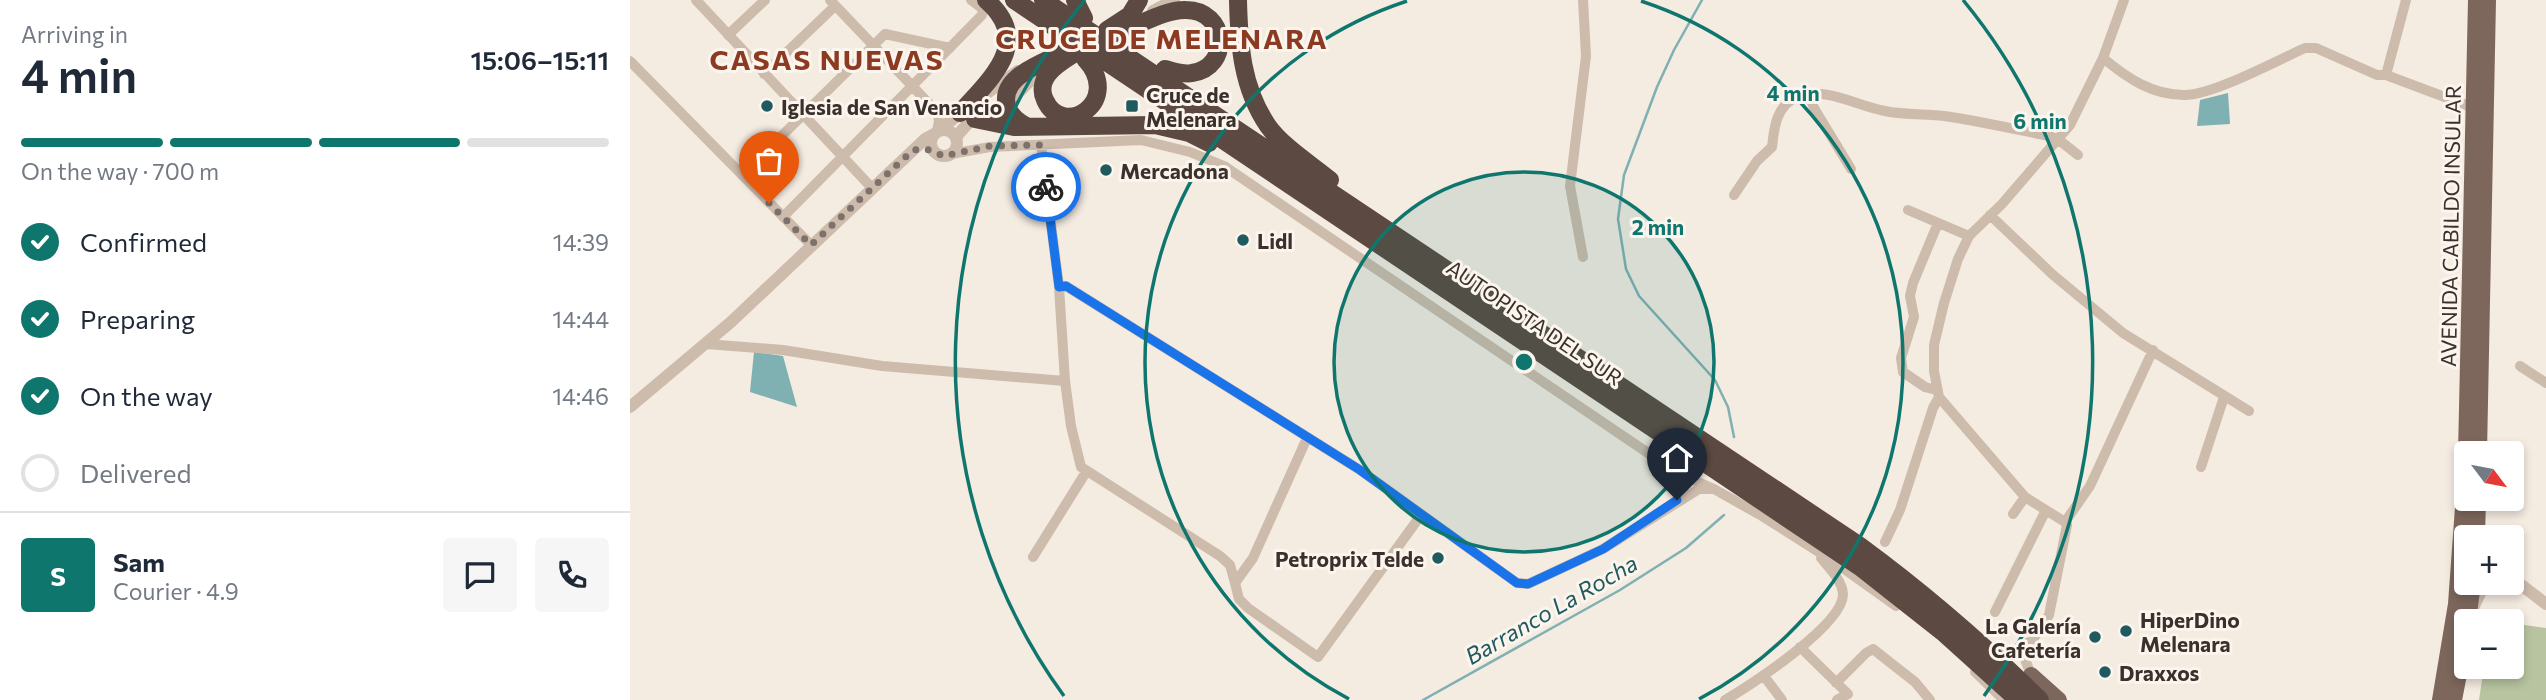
<!DOCTYPE html>
<meta charset="utf-8">
<style>
:root{--surface:#fff;--page:#f6f6f7;--text:#1f2937;--muted:#747a83;--line:#e0e1e3;--accent:#0f766e}
body{margin:0;font-family:Commissioner,sans-serif;background:var(--page);color:var(--text);height:100vh;display:flex;flex-direction:column;font-size:26px;white-space:nowrap}
*{box-sizing:border-box;margin:0}
p{font-size:23px;color:var(--muted)}
.icon{flex:none;width:38px;height:38px;fill:none;stroke:currentColor;stroke-width:2;stroke-linecap:round;stroke-linejoin:round}
.map{position:relative;flex:1;overflow:hidden}
.details{display:flex;flex-direction:column;background:var(--surface);width:630px}
.details>*{flex:none}
.needle{width:46px;rotate:122deg}
.tools{position:absolute;left:1824px;top:441px;display:grid;gap:14px}
.tools a{display:grid;place-items:center;width:70px;height:70px;border-radius:7px;background:var(--surface);box-shadow:0 4px 10px #0003;font-size:35px}
.pin{position:absolute;display:grid;place-items:center;width:60px;height:60px;color:#fff;margin:-72px -30px;border-radius:50% 50% 50% 0;rotate:-45deg;box-shadow:0 0 7px #0007}
.pin .icon{rotate:45deg}
.courier{position:absolute;display:grid;place-items:center;width:70px;height:70px;margin:-35px;border:5px solid #1a73e8;border-radius:50%;background:#fff;color:#222;box-shadow:0 2px 9px #0007}
.overview em{font-style:normal;font-weight:600}
.overview div{display:flex;flex-direction:column-reverse}
.overview{display:flex;align-items:center;justify-content:space-between;height:119px;padding:0 21px}
h1{font-size:46px;font-weight:600;line-height:52px}
.bar{display:grid;grid-template-columns:repeat(4,1fr);gap:10px 7px;align-content:center;height:84px;padding:0 21px}
.bar i{height:9px;border-radius:5px;background:var(--line)}
.bar .on{background:var(--accent)}
.bar p{grid-column:span 4}
.line{display:flex;align-items:center;gap:18px;padding:0 21px;border-top:2px solid var(--line)}
.line div{flex:1}
.round{display:grid;place-items:center;flex:none;width:74px;height:74px;border-radius:7px;background:var(--page)}
ol{padding:0 21px;list-style:none}
li{display:flex;align-items:center;gap:21px;height:77px}
li p{margin-inline-start:auto}
li .icon{padding:7px;border-radius:50%;background:var(--accent);color:#fff;stroke-width:4}
li:last-child{color:var(--muted)}
li i{width:38px;height:38px;border:4px solid var(--line);border-radius:50%}
main{display:flex;flex:1;min-height:0}
.map>svg:first-child{display:block}
.green{fill:#b8c4a0}
.water{fill:#7fb0b2}
.lines{fill:none;stroke-linecap:round;stroke-linejoin:round}
.stream{stroke:#7fb0b2;stroke-width:2.5}
.minor{stroke:#cdbbac;stroke-width:10}
.tertiary{stroke:#cdbbac;stroke-width:12}
.primary{stroke:#7d675c;stroke-width:16}
.motorway{stroke:#5c4a42;stroke-width:18}
.done{stroke:#7c716b;stroke-width:7;stroke-dasharray:0 12.6}
.route{stroke:#1a73e8;stroke-width:9}
.ring{fill:none;stroke:#0f766e;stroke-width:3.5}
.poi-dot{fill:#1f5a5e;stroke:#fbf5ee;stroke-width:2.5}
.labels{text-anchor:middle;dominant-baseline:central;stroke-width:6;stroke-linejoin:round;paint-order:stroke}
.poi-label{font-size:21px;font-weight:bold;fill:#3b302b;stroke:#fbf5ee;text-anchor:start}
.street-label{font-size:21px;fill:#3b302b;stroke:#fbf5ee}
.water-label{font-size:23px;font-style:italic;fill:#1f5a5e;stroke:#fbf5ee}
.district-label{font-size:28px;font-weight:bold;letter-spacing:2px;fill:#8c3b22;stroke:#fbf5ee}
.centre{fill:#0f766e;stroke:#fbf5ee;stroke-width:3.5}
.ring-label{font-size:21px;text-anchor:middle;font-weight:bold;fill:#0f766e;stroke:#fbf5ee;stroke-width:6;stroke-linejoin:round;paint-order:stroke}
</style>
<main>
<section class="details">
<div class="overview"><div><h1>4 min</h1><p>Arriving in</p></div><em>15:06–15:11</em></div>
<div class="bar"><i class="on"></i><i class="on"></i><i class="on"></i><i></i><p>On the way · 700 m</p></div>
<ol>
<li><svg class="icon" aria-label="check" viewBox="0 0 24 24"><path d="M5 12l5 5 9-10"/></svg>Confirmed<p>14:39</p></li>
<li><svg class="icon" aria-label="check" viewBox="0 0 24 24"><path d="M5 12l5 5 9-10"/></svg>Preparing<p>14:44</p></li>
<li><svg class="icon" aria-label="check" viewBox="0 0 24 24"><path d="M5 12l5 5 9-10"/></svg>On the way<p>14:46</p></li>
<li><i></i>Delivered</li>
</ol>
<div class="line" style="height:126px"><b class="round" style="background:var(--accent);color:#fff">S</b><div><b>Sam</b><p>Courier · 4.9</p></div><a class="round"><svg class="icon" aria-label="chat" viewBox="0 0 24 24"><path d="M4 5h16v11H9l-5 4z"/></svg></a><a class="round"><svg class="icon" aria-label="phone" viewBox="0 0 24 24"><path d="M5 4h4l2 5-3 2q2 4 5 5l2-3 5 2v4C11 20 4 13 5 4z"/></svg></a></div>
</section>
<div class="map">
<svg width="1916" height="700" viewBox="0 0 1916 700">
<rect width="100%" height="100%" fill="#f4ebe1"/>
<path class="green" d="M1881,623L1916,628V700H1849L1854,667H1881Z"/>
<path class="water" d="M1598,93L1600,124L1567,126L1570,100Z
M124,352L153,356L167,407L120,392Z"/>
<g class="lines">
<path class="stream" d="M1072,0L1044,50L1027,87L994,175L988,219L996,269L1009,296L1085,380L1098,407L1104,437
M793,700L990,590L1056,548L1094,515"/>
<path class="minor" d="M66,0L242,188
M200,0L307,112L309,121L307,131
M98,35L135,0
M1473,58C1497,78 1522,95 1554,95C1581,96 1648,60 1675,48H1686L1747,75H1756L1844,108
M0,61L181,245
M134,74L205,6
M1756,75L1776,0
M1179,95L1184,108L1221,169
M411,145L429,287L435,381L441,426L451,467L590,556L600,565L605,583
M321,154L360,147L511,140L560,152L594,166L1049,474C1056,485 1055,490 1047,500
M112,175L255,34L320,48
M1104,195L1127,161L1142,147C1144,129 1146,105 1167,97C1197,86 1226,106 1255,111C1274,115 1294,114 1314,116C1349,121 1384,129 1419,136L1429,140L1448,155
M1278,210L1339,236
M1360,215L1422,274L1493,333L1619,411
M153,217L352,15L353,9L341,0
M953,257L940,186L956,56L953,0
M429,287L436,286L730,470L887,583L898,584L973,549L1069,489H1084
M76,344L153,350L252,366L435,381
M1890,366L1916,383
M1306,390L1295,387L1273,372L1271,358L1284,317L1280,296L1283,283L1308,223
M1309,397L1395,497L1435,522
M677,438L623,558L605,583L609,599L618,608L688,657L791,515
M1571,467L1594,397
M1050,474L1084,489L1132,516L1203,561L1266,606
M1383,514L1395,497
M1255,542L1270,510L1303,408L1309,397L1304,371V345L1314,303L1328,259L1339,236L1372,204L1440,125L1473,58L1494,0
M403,557L456,472
M1365,612L1416,510
M1170,647L1218,694L1207,700
M1372,650H1386L1399,642
M1345,672L1374,700
M1401,675L1395,659L1396,650L1419,615L1437,525L1435,522L1460,486L1523,350
M1134,676L1152,700
M1206,683L1236,653L1243,649L1285,682L1300,700
M1095,700C1120,686 1214,624 1213,594C1212,580 1199,568 1191,558"/>
<path class="tertiary" d="M523,11L544,0
M354,95L388,71
M301 143a13 13 0 1 1 26 0a13 13 0 1 1-26 0Z
M309,130L337,108
M326,137L339,122L377,104L413,68
M0,407L101,322L295,139L306,133
M1881,577L1916,604
M1843,608L1855,583"/>
<path class="primary" d="M1836,453L1846,0
M1849,453L1858,0
M1847,537L1848,499
M1838,621L1843,583
M1401,675L1429,700
M1810,700L1826,604L1836,466
M1824,700L1836,638"/>
<path class="motorway" d="M384,0L1230,567L1315,634L1388,700
M413,0L1230,546C1294,593 1353,644 1410,700
M445,0L454,18
M608,0C609,45 612,88 638,126C652,146 682,165 700,180
M477,30L500,15L509,0
M483,34C505,28 534,9 556,10C597,10 602,67 562,73C553,75 543,71 535,69
M455,59C494,101 433,140 415,100C411,92 412,82 418,74C427,62 445,54 457,45
M330,113C361,78 404,42 356,0
M345,119L384,127L525,125L559,133L579,143
M396,126C387,121 380,115 377,106C369,77 411,64 430,54"/>
</g>
<g class="lines">
<path class="done" d="M139,203L181,245L283,150L296,149L314,156L360,146L411,145L416,187"/>
<path class="route" d="M416,187L429,287L436,286L730,470L887,583L898,584L973,549L1047,500"/>
</g>
<circle cx="894" cy="362" r="190" fill="#0f766e" fill-opacity=".12"/>
<g class="ring">
<circle cx="894" cy="362" r="190"/>
<path d="M719 699A380 380 0 0 1 777 1M1011 1A380 380 0 0 1 1069 699"/>
<path d="M434 696A569 569 0 0 1 455 0M1333 0A569 569 0 0 1 1354 696"/>
</g>
<g class="poi-dot">
<circle cx="137" cy="106" r="7"/>
<rect x="495" y="99" width="14" height="14" rx="3.5"/>
<circle cx="476" cy="170" r="7"/>
<circle cx="613" cy="240" r="7"/>
<circle cx="808" cy="558" r="7"/>
<circle cx="1496" cy="631" r="7"/>
<circle cx="1465" cy="637" r="7"/>
<circle cx="1475" cy="672" r="7"/>
</g>
<g class="labels">
<g class="poi-label">
<text x="516" y="94">Cruce de<tspan x="516" dy="24">Melenara</tspan></text>
<text x="151" y="106">Iglesia de San Venancio</text>
<text x="490" y="170">Mercadona</text>
<text x="627" y="240">Lidl</text>
<text x="794" y="558" text-anchor="end">Petroprix Telde</text>
<text x="1510" y="619">HiperDino<tspan x="1510" dy="24">Melenara</tspan></text>
<text x="1451" y="625" text-anchor="end">La Galería<tspan x="1451" dy="24">Cafetería</tspan></text>
<text x="1489" y="672">Draxxos</text>
</g>
<g class="street-label">
<text transform="translate(1820 226) rotate(-89)">AVENIDA CABILDO INSULAR</text>
<text transform="translate(905 322) rotate(34)">AUTOPISTA DEL SUR</text>
</g>
<g class="water-label">
<text transform="translate(921 609) rotate(-30)">Barranco La Rocha</text>
</g>
<g class="district-label">
<text x="532" y="38">CRUCE DE MELENARA</text>
<text x="197" y="59">CASAS NUEVAS</text>
</g>
</g>
<circle cx="894" cy="362" r="10" class="centre"/>
<g class="ring-label">
<text x="1163" y="101">4 min</text>
<text x="1410" y="129">6 min</text>
<text x="1028" y="235">2 min</text>
</g>
</svg>
<div class="tools">
<a><svg class="needle" viewBox="-14 -14 28 28"><path d="M0-13l5 13h-10z" fill="#e53935"/><path d="M0 13l5-13h-10z" fill="#747a83"/></svg></a>
<a>+</a>
<a>−</a>
</div>
<div class="pin" style="left:139px;top:203px;background:#ea580c"><svg class="icon" aria-label="bag" viewBox="0 0 24 24"><path d="M5 8h14l-1 12H6zM9 8a3 3 0 0 1 6 0"/></svg></div>
<div class="pin" style="left:1047px;top:500px;background:#1f2937"><svg class="icon" aria-label="home" viewBox="0 0 24 24"><path d="M3 11l9-7 9 7M6 9v11h12V9"/></svg></div>
<div class="courier" style="left:416px;top:187px"><svg class="icon" aria-label="bike" viewBox="0 0 24 24"><circle cx="6" cy="16" r="4"/><circle cx="18" cy="16" r="4"/><path d="M6 16l4-8h5l3 8M10 8l3 8H6M13 5h3"/></svg></div>
</div>
</main>
